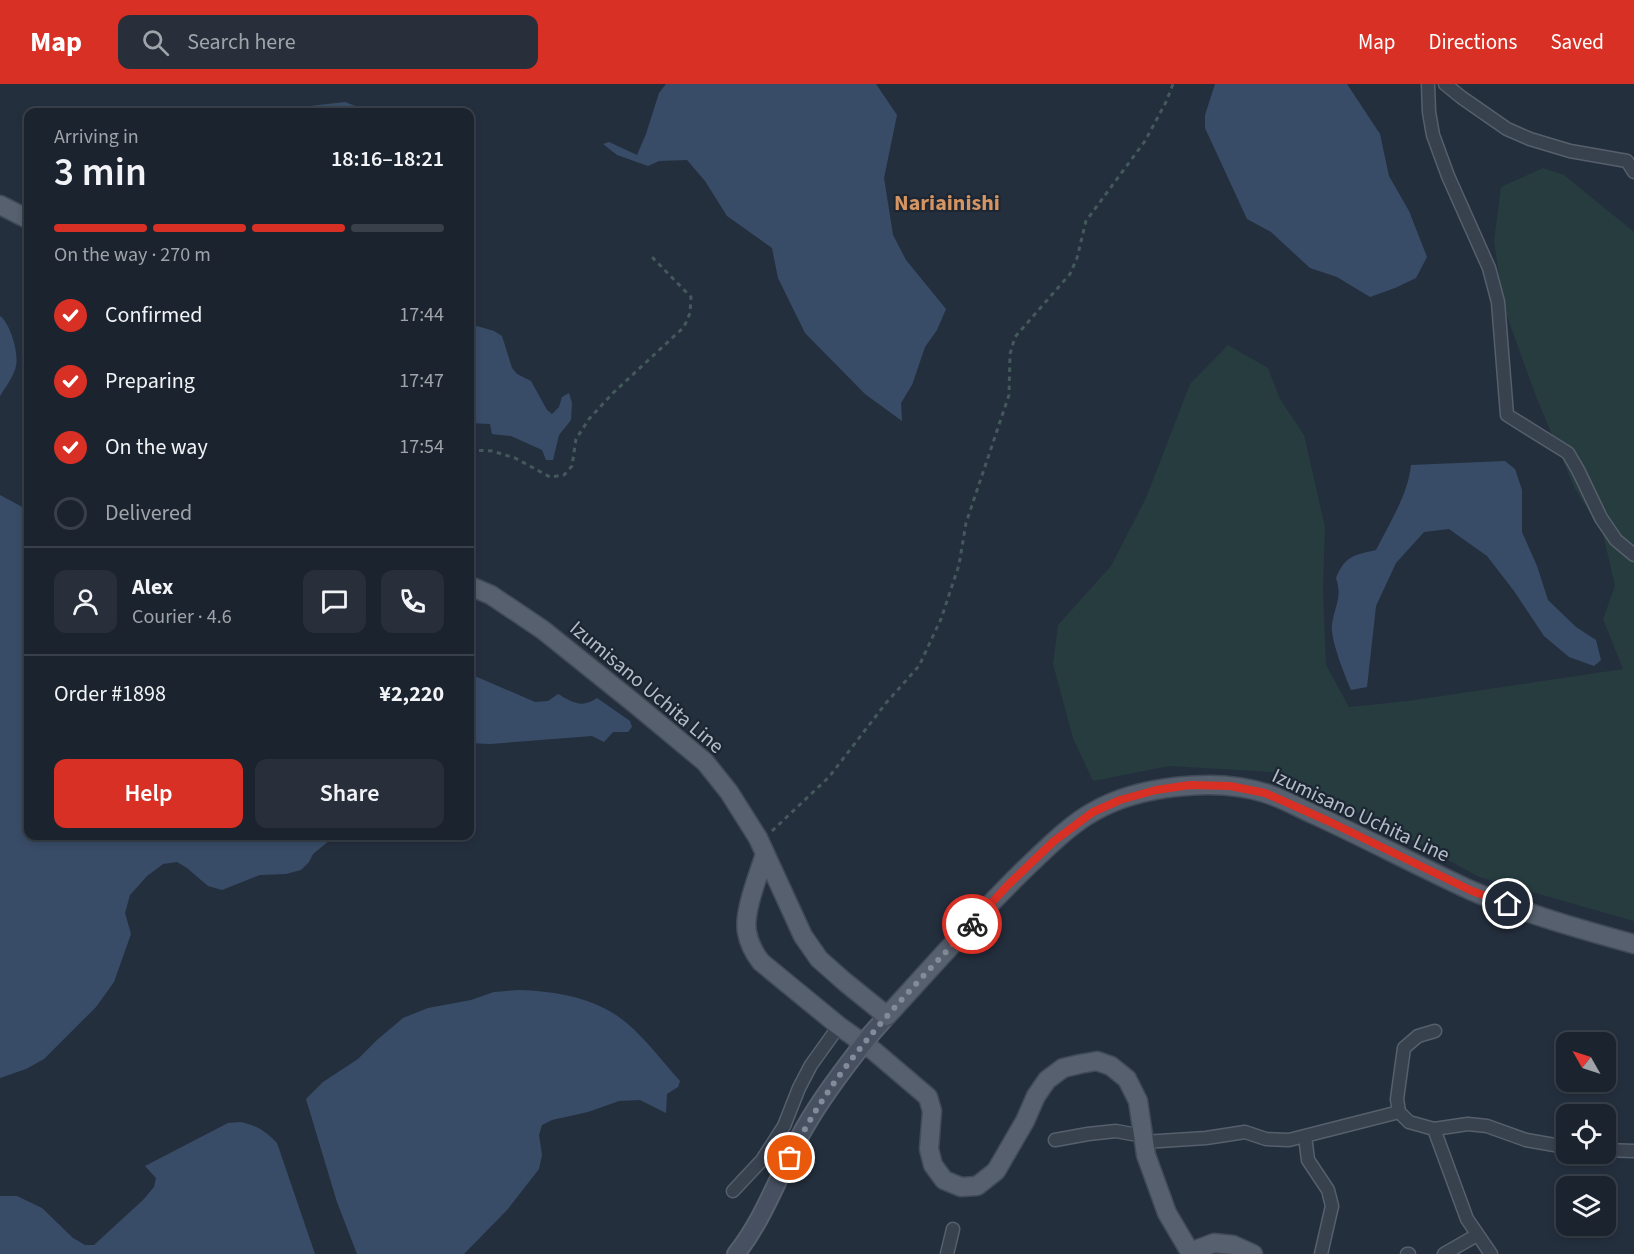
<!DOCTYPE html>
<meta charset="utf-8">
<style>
:root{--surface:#1b232e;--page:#282f3a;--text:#f1f3f6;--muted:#a0a4aa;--line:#39404a;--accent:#d93025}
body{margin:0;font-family:"Source Sans 3",sans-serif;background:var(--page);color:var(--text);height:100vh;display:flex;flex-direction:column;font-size:22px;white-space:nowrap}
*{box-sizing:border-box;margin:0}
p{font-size:20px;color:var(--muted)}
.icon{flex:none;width:33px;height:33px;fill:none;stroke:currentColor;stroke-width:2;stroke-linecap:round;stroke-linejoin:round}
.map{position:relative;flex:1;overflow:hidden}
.sheet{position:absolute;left:24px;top:24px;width:450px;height:732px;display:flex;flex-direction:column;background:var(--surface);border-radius:12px;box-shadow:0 3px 9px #0003,0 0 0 2px var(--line)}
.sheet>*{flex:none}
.needle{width:39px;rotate:309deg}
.controls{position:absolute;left:1556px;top:948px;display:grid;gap:12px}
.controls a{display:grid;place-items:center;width:60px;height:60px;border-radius:12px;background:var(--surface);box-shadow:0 3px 9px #0003,0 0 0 2px var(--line);font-size:30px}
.pin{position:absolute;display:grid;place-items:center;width:51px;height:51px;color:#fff;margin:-26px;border:3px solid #fff;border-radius:50%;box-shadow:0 2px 6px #0007}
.courier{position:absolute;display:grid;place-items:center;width:60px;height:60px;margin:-30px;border:4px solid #d93025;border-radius:50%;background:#fff;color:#222;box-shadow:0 2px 8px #0007}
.overview em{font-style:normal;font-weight:600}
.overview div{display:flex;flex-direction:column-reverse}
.overview{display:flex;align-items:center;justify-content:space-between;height:102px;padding:0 30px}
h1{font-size:39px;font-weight:600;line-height:45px}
.bar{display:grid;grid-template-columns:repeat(4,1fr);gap:9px 6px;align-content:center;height:72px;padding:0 30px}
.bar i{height:8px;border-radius:4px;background:var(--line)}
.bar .current{background:var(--accent)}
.bar p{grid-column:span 4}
.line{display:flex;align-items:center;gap:15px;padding:0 30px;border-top:2px solid var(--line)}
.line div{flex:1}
.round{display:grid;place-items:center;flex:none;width:63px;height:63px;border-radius:12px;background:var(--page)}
ol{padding:0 30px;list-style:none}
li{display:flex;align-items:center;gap:18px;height:66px}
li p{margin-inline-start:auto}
li .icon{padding:6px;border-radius:50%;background:var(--accent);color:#fff;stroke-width:4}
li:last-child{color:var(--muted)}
li i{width:33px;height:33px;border:3px solid var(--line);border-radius:50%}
.action{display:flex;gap:12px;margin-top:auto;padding:12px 30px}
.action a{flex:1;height:69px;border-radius:12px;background:var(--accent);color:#fff;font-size:24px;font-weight:600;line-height:69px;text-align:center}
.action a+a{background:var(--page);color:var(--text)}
header{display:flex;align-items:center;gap:36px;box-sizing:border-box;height:84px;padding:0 30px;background:var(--accent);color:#fff}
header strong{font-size:28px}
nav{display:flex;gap:33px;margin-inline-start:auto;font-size:21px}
.search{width:420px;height:54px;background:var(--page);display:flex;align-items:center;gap:15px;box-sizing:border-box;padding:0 21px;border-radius:12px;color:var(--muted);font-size:22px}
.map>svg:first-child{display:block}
.green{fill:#263c3f}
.water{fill:#394c67}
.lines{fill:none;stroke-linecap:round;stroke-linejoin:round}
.street-casing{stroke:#565f6c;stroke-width:15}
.secondary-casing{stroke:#565f6c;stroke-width:20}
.primary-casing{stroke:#414a57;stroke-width:21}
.path{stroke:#44595c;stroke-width:3;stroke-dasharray:4.5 4.5;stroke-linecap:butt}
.street{stroke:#38414e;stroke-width:12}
.secondary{stroke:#465061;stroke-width:16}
.primary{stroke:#56606e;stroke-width:18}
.secondary-bridge-casing{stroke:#565f6c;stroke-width:20;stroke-linecap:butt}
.secondary-bridge{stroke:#465061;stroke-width:16}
.done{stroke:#828b98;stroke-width:6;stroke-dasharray:0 10.8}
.route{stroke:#d93025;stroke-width:8}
.labels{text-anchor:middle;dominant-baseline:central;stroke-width:4.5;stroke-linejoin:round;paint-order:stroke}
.street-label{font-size:21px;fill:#b4bcc9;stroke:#1d2633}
.neighbourhood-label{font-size:22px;font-weight:bold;fill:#d59563;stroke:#1d2633}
</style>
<header>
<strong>Map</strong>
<div class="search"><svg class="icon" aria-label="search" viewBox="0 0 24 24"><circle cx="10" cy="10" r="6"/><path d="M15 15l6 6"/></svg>Search here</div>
<nav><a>Map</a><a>Directions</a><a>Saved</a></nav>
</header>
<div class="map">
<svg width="1634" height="1170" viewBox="0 0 1634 1170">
<rect width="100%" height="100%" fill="#242f3e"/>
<path class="green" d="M1543,84L1564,91L1634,148V837L1479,793L1379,738L1272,688L1169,682L1093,697L1073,654L1053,580L1058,541L1111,482L1146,414L1190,300L1228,261L1268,284L1280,315L1304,351L1325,443L1323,507L1326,581L1349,623L1408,617L1623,585L1603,535L1615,502L1603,450L1575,405L1537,315L1504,224L1494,157L1501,103Z"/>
<path class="water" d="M666,0H876L897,31L884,94L893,151L906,176L946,225L937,246L925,263L912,301L901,319L902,337L865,310L805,249L778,194L772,164L727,132L705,97L687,76L659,77L648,82L617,71L603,60L609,58L637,71L646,50L659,9Z
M1215,0H1347L1380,50L1389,92L1409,127L1427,173L1416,194L1395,204L1370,213L1337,193L1310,184L1271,148L1247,135L1205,44V31Z
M345,18L371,28H257Z
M0,232C10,239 19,269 16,282C14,292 5,304 0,312Z
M470,240L494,247L502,252L512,284L517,290L531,297L547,326L552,330L559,323L562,313L569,309L572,319L571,336L559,351L553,376H546L542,366L511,352L492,350L490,340L470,339Z
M1505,377L1515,385L1522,406V448L1537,482L1548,516L1576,543L1596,556L1601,576L1594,582L1569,573L1544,552L1514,507L1487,472L1449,445L1424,448L1396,479L1376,522L1367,603L1351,606C1345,592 1330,555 1332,541C1334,523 1343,514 1336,494C1345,472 1354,471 1376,466C1389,440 1408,411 1411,381Z
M0,411L28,426V752H335L313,770L309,778L301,786L286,790L260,791L222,806L208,802L187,784L177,778L163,780L147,792L130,811L125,829L131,850L114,898L96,923L44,975L26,985L0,994Z
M470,590L535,618L548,617L558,610C572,618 582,625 597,614L630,637L632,643L628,648H613L604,658L592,652L490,660L470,659Z
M518,906C551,907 587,912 616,931C640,947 661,976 680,997L678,1003L667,1010L666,1029L640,1016L619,1017L588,1028L552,1036L542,1041L539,1051L542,1071L539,1085L507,1126L464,1170H357L337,1118L306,1015L323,998L358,975L377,956L403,934L428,924L471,916L494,908Z
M240,1038C258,1042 264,1046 277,1059L315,1170H0V1112H17L42,1124L73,1154L85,1161H94L143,1116L154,1103L156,1094L145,1082L228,1039Z"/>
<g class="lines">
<g class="street-casing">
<path id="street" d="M1428,0L1429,28L1433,51L1448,92L1489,184L1498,218L1507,331L1568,369L1578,386L1601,434L1616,456L1634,471
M1445,0L1461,13L1507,45L1530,55L1570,67L1627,77L1634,88
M1435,947L1418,952L1404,964L1397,1015L1399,1028L1409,1038L1434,1045L1468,1040L1487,1042L1526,1056L1566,1063
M1434,1045L1467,1135L1491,1170
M1305,1052L1308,1076L1328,1106L1332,1122L1321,1170
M1055,1056L1088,1050L1116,1047L1143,1052
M1144,1058L1206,1054L1245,1048L1266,1055L1289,1056L1399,1028
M1605,1066L1634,1067
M733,1107L762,1076L784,1042L799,1004L811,981L839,942
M947,1170L953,1145
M1407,1170H1409
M1444,1170L1477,1151"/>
</g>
<g class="secondary-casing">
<path id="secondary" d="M871,950L887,932
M736,1170C764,1135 778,1092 800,1052C816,1022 836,995 857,968"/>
</g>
<g class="primary-casing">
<path id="primary" d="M0,121L28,135
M470,502L491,511L543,546L634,619L705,678L729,708L758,754L803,852L819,875L845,898L887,932C934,881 980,828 1030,780C1048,763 1071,740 1093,728C1137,702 1216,693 1265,709C1282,714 1299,724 1315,731C1367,755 1418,782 1470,806C1523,829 1579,845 1634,860
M765,770C759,790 743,828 747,848C749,860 754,869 761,878L839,942L874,967L928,1013L932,1027L929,1065L933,1081L944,1096L961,1103L977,1102L996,1087L1025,1037L1036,1012L1047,996L1063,984L1080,980L1097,977L1111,982L1127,995L1138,1017L1146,1071L1167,1129L1190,1168L1214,1159L1233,1161L1253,1170"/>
</g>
<path class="path" d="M470,366L492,367L515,374L550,393L564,391L572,382L576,355L589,335L613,309L684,243L690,229L691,213L651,172
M772,747L829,693L886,619L919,582L941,535L959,481L966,439L1009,311L1010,270L1015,253L1070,190L1077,174L1086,137L1145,57L1166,18L1173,0"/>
<use href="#street" class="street"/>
<use href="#secondary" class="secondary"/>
<use href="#primary" class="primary"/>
<g class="secondary-bridge-casing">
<path id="secondary-bridge" d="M857,968L871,950"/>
</g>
<use href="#secondary-bridge" class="secondary-bridge"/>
</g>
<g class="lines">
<path class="done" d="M790,1074C833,983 904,913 972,840"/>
<path class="route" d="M972,840L1008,801L1054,757L1093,728L1120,716L1156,706L1190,701L1230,702L1265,709L1328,737L1472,807L1508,820"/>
</g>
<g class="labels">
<g class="street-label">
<text transform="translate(647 603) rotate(40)">Izumisano Uchita Line</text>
<text transform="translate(1361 731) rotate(25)">Izumisano Uchita Line</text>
</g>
<g class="neighbourhood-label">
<text x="947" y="119">Nariainishi</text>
</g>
</g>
</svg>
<div class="controls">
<a><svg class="needle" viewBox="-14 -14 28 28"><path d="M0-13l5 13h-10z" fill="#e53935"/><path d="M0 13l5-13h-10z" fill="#a0a4aa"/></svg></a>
<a><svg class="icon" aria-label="locate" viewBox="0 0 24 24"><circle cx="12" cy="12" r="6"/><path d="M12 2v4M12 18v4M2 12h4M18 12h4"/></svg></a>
<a><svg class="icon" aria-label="layers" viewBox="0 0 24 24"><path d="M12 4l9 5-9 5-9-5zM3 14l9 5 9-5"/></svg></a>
</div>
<div class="pin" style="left:790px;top:1074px;background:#ea580c"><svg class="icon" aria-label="bag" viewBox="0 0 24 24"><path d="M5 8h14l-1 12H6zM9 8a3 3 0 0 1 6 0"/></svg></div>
<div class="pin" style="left:1508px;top:820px;background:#1f2937"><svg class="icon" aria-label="home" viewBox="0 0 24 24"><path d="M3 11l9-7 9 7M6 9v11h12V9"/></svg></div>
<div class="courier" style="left:972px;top:840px"><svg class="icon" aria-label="bike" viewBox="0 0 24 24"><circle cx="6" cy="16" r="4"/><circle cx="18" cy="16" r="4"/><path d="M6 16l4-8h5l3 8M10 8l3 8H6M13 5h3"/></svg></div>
<section class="sheet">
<div class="overview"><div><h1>3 min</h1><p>Arriving in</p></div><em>18:16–18:21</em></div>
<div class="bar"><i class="current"></i><i class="current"></i><i class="current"></i><i></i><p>On the way · 270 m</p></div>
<ol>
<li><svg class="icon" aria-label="check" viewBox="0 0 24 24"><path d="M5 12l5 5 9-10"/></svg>Confirmed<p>17:44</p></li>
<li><svg class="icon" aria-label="check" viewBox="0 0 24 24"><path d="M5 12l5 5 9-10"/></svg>Preparing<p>17:47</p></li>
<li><svg class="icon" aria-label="check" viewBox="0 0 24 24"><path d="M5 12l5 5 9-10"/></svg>On the way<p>17:54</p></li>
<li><i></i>Delivered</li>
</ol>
<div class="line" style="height:108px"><a class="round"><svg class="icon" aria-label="person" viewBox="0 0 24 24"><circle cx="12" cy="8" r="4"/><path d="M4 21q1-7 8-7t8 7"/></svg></a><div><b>Alex</b><p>Courier · 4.6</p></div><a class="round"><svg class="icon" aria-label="chat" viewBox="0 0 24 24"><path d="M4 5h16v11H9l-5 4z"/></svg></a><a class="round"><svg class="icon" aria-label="phone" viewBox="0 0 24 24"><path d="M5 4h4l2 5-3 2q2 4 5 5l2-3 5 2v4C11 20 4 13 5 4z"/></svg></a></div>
<div class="line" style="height:78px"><div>Order #1898</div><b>¥2,220</b></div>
<div class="action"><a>Help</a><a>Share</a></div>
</section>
</div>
